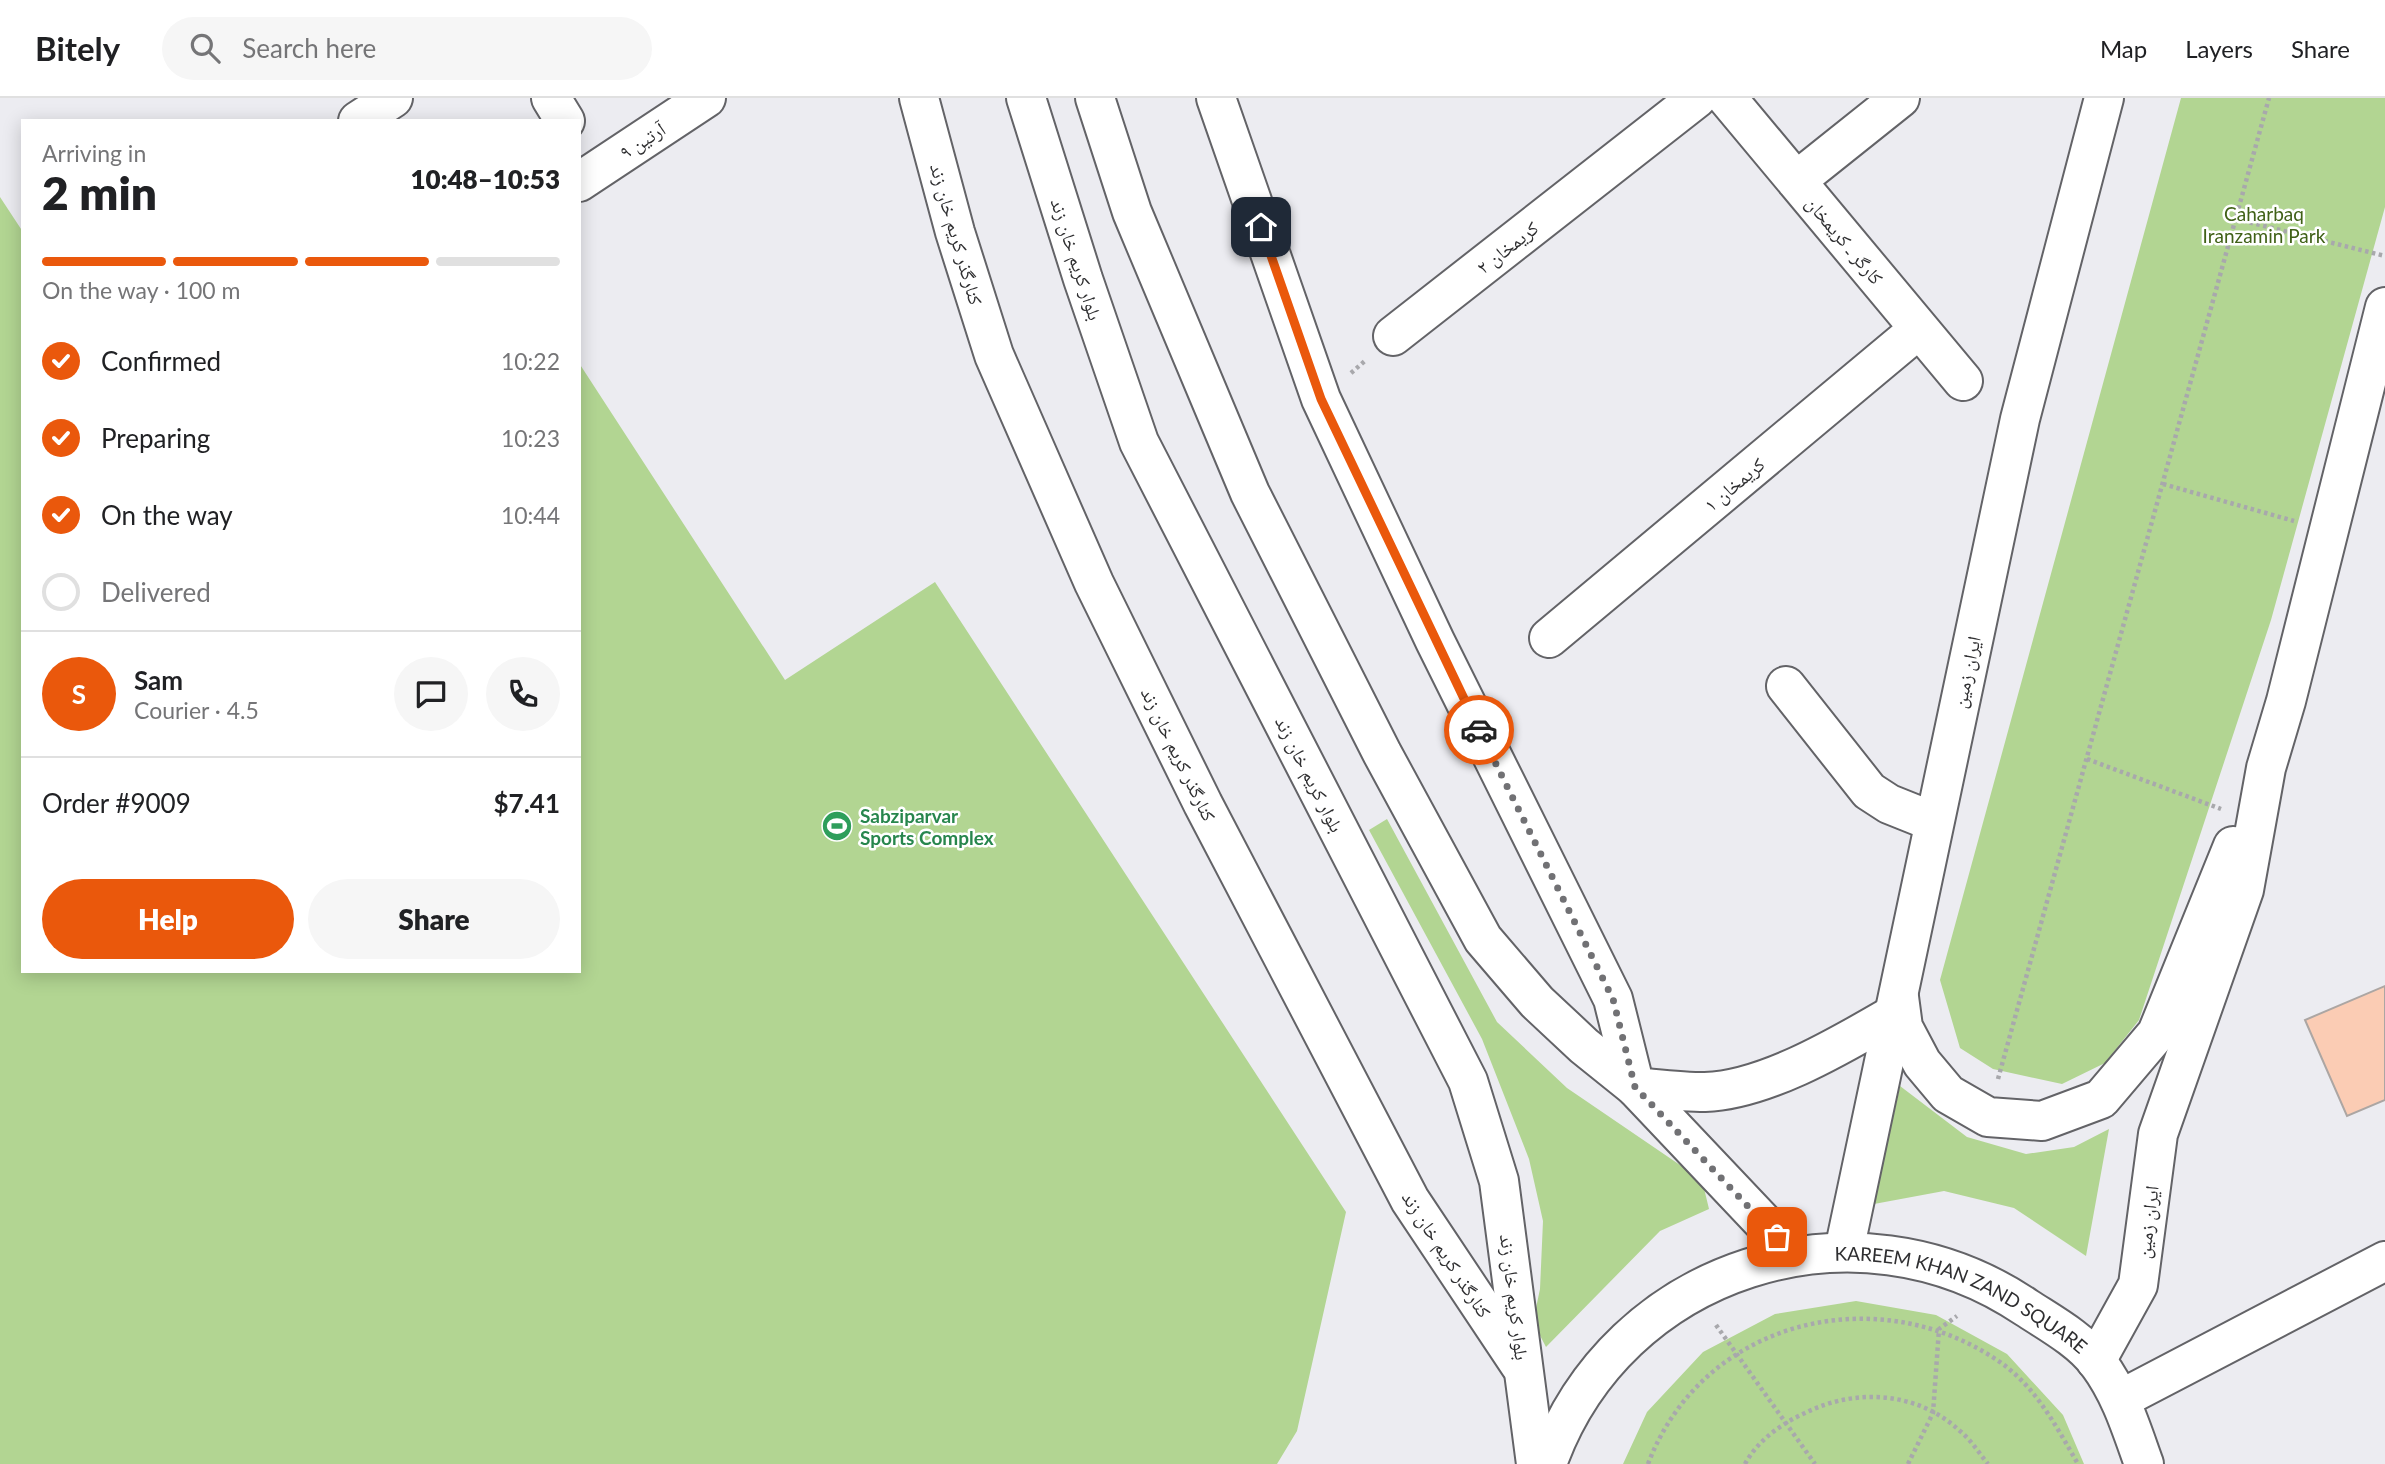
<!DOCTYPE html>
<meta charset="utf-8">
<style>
:root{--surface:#fff;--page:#f6f6f6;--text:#202124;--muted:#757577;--line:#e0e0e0;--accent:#ea580c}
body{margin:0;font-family:Lato,"Noto Naskh Arabic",sans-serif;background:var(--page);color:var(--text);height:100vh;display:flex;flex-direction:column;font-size:26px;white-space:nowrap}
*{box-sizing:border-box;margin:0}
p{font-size:23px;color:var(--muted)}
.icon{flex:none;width:38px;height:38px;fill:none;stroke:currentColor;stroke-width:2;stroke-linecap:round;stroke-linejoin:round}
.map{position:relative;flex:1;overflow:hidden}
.panel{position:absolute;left:21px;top:21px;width:560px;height:854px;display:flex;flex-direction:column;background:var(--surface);border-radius:0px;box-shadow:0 4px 18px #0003}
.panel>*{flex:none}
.pin{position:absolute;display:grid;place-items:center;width:60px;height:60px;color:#fff;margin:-30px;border-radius:14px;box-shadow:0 4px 10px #0006}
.courier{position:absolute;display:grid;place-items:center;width:70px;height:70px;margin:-35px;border:5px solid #ea580c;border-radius:50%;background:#fff;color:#222;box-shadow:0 2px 9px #0007}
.head em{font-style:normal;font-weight:800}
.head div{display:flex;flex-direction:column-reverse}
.head{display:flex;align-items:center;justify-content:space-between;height:119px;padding:0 21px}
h1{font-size:46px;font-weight:800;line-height:52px}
.bar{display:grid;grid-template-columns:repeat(4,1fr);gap:10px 7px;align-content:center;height:84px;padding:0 21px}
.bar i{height:9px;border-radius:5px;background:var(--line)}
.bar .active{background:var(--accent)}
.bar p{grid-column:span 4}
.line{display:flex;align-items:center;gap:18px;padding:0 21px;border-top:2px solid var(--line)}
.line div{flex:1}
.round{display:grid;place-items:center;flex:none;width:74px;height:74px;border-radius:37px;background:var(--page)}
ol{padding:0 21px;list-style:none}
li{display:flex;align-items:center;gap:21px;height:77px}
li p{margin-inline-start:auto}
li .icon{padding:7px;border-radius:50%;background:var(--accent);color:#fff;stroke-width:4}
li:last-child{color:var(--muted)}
li i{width:38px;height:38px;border:4px solid var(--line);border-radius:50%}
.action{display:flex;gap:14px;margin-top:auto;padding:14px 21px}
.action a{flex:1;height:80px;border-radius:42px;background:var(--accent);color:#fff;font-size:28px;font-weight:800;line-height:80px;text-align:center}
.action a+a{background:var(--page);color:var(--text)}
header{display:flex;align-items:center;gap:42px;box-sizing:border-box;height:98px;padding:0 35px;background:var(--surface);border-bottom:2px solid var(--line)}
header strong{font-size:33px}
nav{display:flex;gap:38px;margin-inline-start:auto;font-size:24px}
.search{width:490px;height:63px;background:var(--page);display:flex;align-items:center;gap:18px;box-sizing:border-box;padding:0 24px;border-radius:38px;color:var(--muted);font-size:26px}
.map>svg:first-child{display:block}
.green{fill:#b2d592}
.building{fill:#fbccb4;stroke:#aca6a3;stroke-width:2}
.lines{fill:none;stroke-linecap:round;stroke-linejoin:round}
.minor-casing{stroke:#636367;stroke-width:42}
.major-casing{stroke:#636367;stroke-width:42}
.path{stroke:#a8a8ac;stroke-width:4.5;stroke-dasharray:3.5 3.5;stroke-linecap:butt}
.minor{stroke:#fff;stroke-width:38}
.major{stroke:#fff;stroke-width:38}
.done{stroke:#717174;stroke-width:7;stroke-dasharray:0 12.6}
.route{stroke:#ea580c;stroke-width:9}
.labels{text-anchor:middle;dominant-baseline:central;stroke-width:5;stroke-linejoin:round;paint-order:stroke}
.street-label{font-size:19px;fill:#2f2f31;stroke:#fff}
.park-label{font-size:19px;fill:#406117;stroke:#fff}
.leisure-label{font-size:19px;font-weight:bold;fill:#27864d;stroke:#fff;text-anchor:start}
</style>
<header>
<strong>Bitely</strong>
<div class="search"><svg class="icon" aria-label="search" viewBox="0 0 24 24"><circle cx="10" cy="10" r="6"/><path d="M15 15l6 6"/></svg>Search here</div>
<nav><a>Map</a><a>Layers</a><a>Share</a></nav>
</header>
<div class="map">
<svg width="2385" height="1366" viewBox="0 0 2385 1366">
<rect width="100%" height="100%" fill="#ececf1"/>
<path class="green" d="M2181,0H2385V109L2271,522L2139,922L2105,965L2062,986L1993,971L1960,950L1940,882Z
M0,99L23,134V873H579V265L785,582L935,484L1346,1114L1297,1333L1277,1366H0Z
M1387,721L1497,924L1567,990L1702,1082L1709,1111L1660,1133L1546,1249L1533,1224L1540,1191L1543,1123L1529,1061L1482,941L1369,732Z
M1900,988L1967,1039L2026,1056L2074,1049L2109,1031L2086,1158L2014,1110L1944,1093L1874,1106Z
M1856,1203L1936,1217L2007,1256L2063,1317L2084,1366H1623L1647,1314L1703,1254L1775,1216Z"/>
<path class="building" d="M2385,888V1002L2347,1018L2305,922Z"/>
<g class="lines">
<g class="minor-casing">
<path id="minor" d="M551,0L565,23
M1727,0L1963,283
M358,23L393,0
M1796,83L1900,0
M579,84L706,0
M1393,238L1697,0
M1549,540L1919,231
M1786,588L1869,693L1889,706L1934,724
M2121,1301L2385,1163"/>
</g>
<g class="major-casing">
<g id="major">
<path d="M919,0L955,134L994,257L1094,485L1203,706L1410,1102L1520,1267"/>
<path d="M1026,0L1083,181L1139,344L1468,983L1499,1083L1536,1366"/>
<path d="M1095,0L1132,114L1250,395L1382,655L1483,841L1537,904L1584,948L1635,989L1795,1158"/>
<path d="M1216,0L1321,301L1435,543L1613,901L1635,989C1658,991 1682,994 1705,994C1766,992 1841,947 1893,917"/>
<path d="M1899,899L1903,929L1922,965L1948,996L1988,1019L2042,1023L2101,1001L2157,935L2233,748"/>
<path d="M1844,1153L2020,321L2104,0"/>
<path d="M2096,1263L2138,1187L2158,1036L2244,792L2266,670L2286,603L2385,209"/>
<path id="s1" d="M1547,1366C1617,1169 1855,1093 2027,1210C2050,1225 2081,1242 2098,1265C2121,1296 2131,1330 2144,1366"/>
</g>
</g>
<path class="path" d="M2236,121L2385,158
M1351,275L1366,262
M2163,386L2294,423
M2087,661L2221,711
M1998,981L2269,0
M1716,1227L1815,1366
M1648,1366C1702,1223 1874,1180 1997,1262C2035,1287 2056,1328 2078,1366
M1745,1366C1758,1342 1781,1326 1805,1315C1855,1290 1917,1293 1960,1333C1971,1342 1979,1355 1988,1366
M1908,1366L1933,1315L1939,1231L1957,1218"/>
<use href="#minor" class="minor"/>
<use href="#major" class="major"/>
</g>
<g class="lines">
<path class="done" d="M1479,632L1613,901L1635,989L1777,1139"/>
<path class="route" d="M1261,129L1321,301L1479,632"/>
</g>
<defs>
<g id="stadium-disc" transform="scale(1.575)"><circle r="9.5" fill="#2e9e5b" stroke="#fff"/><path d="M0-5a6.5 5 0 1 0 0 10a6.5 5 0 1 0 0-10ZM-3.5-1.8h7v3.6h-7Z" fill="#fff"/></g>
</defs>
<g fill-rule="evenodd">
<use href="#stadium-disc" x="837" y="728"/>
</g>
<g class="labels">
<g class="street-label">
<text transform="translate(642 42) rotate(-33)">آرتین ۹</text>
<text transform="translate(957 136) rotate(74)">کنارگذر کریم خان زند</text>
<text transform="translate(1845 142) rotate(50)">کارگر ـ کریمخان</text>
<text transform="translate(1507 149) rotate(-38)">کریمخان ۲</text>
<text transform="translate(1077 161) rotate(72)">بلوار کریم خان زند</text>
<text transform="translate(1734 386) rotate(-40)">کریمخان ۱</text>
<text transform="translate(1966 574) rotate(-78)">ایران زمین</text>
<text transform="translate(1179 656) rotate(64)">کنارگذر کریم خان زند</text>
<text transform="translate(1310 676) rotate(63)">بلوار کریم خان زند</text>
<text transform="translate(2147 1124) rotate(-83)">ایران زمین</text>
<text transform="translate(1447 1156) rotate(57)">کنارگذر کریم خان زند</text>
<text transform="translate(1515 1199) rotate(83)">بلوار کریم خان زند</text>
<text stroke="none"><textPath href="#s1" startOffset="516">KAREEM KHAN ZAND SQUARE</textPath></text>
</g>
<g class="park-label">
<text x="2264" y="115">Caharbaq<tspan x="2264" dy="22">Iranzamin Park</tspan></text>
</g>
<g class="leisure-label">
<text x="860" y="717">Sabziparvar<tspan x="860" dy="22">Sports Complex</tspan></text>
</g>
</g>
</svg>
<div class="pin" style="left:1777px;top:1139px;background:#ea580c"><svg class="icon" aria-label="bag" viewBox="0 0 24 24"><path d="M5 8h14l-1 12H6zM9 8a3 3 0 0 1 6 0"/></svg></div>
<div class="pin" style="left:1261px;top:129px;background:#1f2937"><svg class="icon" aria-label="home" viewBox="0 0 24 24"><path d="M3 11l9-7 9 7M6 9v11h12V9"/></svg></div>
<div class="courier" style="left:1479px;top:632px"><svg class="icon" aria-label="car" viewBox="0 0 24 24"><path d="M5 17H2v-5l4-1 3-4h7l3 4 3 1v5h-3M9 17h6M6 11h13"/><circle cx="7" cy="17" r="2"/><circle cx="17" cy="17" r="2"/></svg></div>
<section class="panel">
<div class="head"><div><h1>2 min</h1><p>Arriving in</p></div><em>10:48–10:53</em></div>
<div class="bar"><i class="active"></i><i class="active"></i><i class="active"></i><i></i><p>On the way · 100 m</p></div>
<ol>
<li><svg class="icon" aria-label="check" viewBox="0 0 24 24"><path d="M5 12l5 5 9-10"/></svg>Confirmed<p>10:22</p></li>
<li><svg class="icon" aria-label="check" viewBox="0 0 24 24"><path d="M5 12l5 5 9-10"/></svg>Preparing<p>10:23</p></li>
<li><svg class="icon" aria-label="check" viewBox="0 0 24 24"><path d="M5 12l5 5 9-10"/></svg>On the way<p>10:44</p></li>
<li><i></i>Delivered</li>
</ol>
<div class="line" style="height:126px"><b class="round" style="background:var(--accent);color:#fff">S</b><div><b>Sam</b><p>Courier · 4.5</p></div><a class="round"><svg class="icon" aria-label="chat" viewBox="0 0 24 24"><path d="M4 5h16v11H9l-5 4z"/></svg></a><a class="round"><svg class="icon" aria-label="phone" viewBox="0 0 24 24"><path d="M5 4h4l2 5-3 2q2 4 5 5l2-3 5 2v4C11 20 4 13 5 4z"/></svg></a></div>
<div class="line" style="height:91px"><div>Order #9009</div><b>$7.41</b></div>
<div class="action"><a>Help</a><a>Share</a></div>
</section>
</div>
